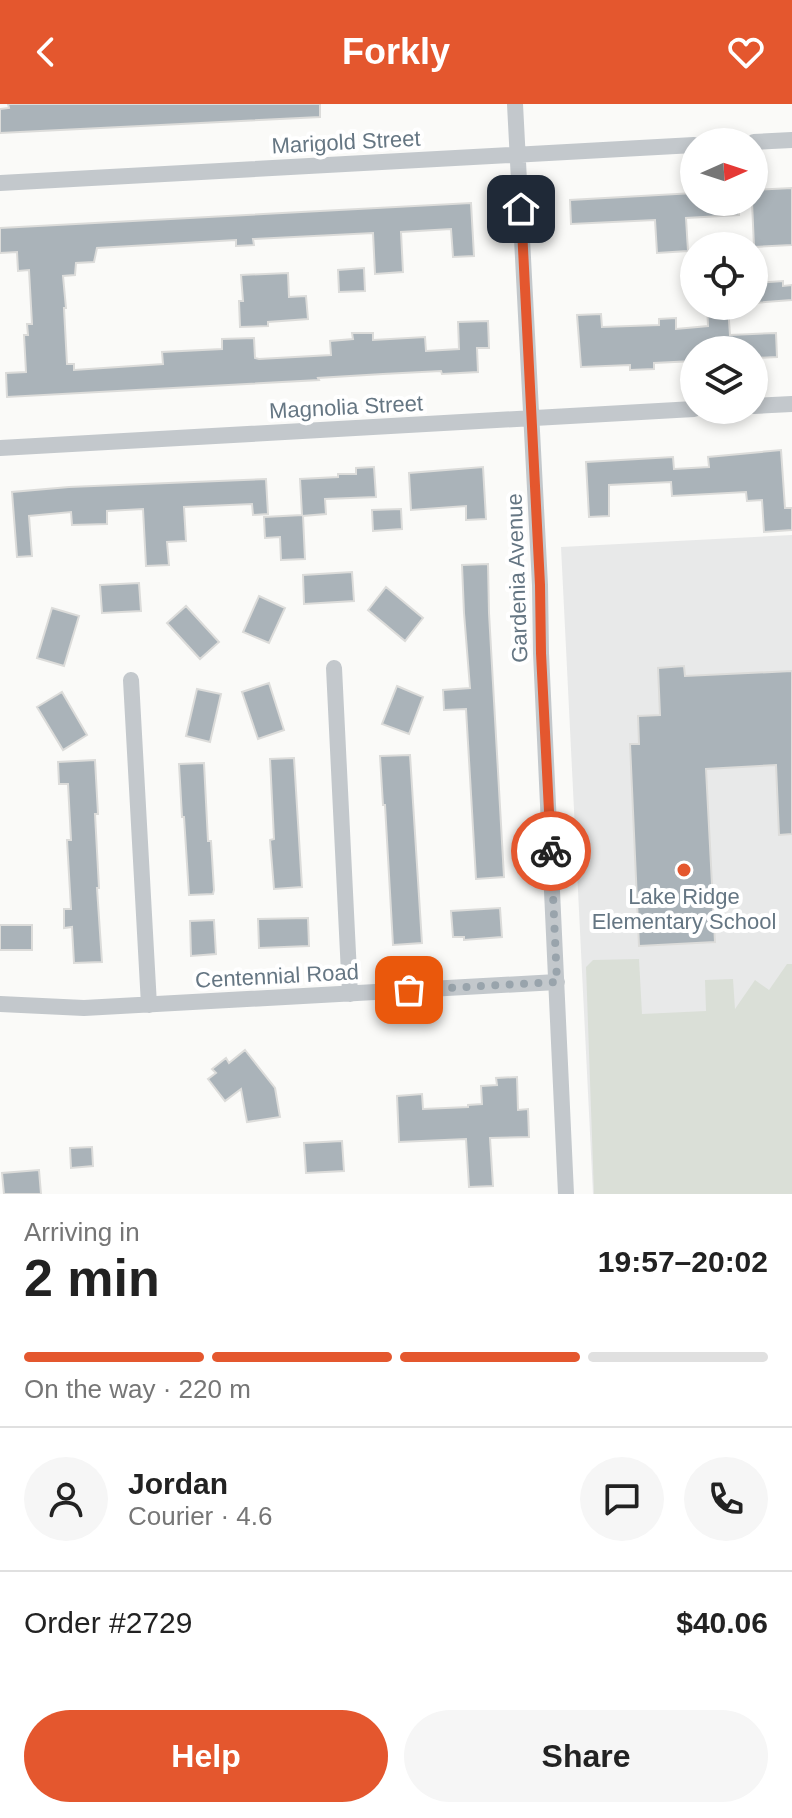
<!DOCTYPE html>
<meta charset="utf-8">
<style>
:root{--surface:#fff;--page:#f6f6f6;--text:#222;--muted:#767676;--line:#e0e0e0;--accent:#e4572e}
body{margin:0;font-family:Arial,sans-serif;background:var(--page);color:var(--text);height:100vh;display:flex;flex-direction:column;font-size:30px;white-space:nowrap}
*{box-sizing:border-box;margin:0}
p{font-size:26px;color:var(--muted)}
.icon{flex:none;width:44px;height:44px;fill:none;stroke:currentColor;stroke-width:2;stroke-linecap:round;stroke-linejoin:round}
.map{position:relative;height:1090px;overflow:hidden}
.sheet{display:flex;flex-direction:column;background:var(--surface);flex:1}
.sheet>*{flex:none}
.needle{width:52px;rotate:87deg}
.fabs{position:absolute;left:680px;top:24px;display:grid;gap:16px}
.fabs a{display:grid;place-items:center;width:88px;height:88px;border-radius:50%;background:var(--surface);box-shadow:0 4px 12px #0003;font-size:40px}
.pin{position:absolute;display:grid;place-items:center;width:68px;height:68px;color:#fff;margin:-34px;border-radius:16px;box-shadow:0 4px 12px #0006}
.courier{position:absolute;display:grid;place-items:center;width:80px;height:80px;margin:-40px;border:6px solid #e4572e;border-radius:50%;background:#fff;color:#222;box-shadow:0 2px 10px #0007}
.summary em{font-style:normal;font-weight:700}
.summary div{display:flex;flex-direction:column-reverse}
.summary{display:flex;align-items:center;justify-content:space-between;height:136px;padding:0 24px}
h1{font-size:52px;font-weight:700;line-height:60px}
.bar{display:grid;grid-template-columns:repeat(4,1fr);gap:12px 8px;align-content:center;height:96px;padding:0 24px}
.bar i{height:10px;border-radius:6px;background:var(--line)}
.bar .active{background:var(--accent)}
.bar p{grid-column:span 4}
.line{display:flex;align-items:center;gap:20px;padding:0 24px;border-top:2px solid var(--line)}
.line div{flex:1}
.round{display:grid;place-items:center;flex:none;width:84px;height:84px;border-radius:42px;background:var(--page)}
.primary-button{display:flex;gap:16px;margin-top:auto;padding:16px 24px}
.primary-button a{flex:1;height:92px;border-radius:48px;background:var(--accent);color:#fff;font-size:32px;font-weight:700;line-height:92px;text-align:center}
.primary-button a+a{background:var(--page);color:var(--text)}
header{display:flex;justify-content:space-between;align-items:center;height:104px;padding:0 24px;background:var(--accent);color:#fff;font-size:36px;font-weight:700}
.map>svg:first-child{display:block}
.built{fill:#e8e9e9}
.green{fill:#dadfd7}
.building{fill:#aab3b9;stroke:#dcdcda;stroke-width:2}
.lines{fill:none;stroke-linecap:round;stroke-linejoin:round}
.street{stroke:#c3c8cc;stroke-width:16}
.done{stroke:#99a4ac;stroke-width:8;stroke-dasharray:0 14.4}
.route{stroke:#e4572e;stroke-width:10}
.poi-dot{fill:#e4572e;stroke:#fff;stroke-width:3}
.labels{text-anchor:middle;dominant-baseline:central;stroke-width:8;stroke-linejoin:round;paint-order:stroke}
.street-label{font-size:22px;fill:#657683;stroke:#fff}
.poi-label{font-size:22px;fill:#657683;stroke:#fff}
</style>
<header><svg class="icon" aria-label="back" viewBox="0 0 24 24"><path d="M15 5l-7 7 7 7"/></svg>Forkly<svg class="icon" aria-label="heart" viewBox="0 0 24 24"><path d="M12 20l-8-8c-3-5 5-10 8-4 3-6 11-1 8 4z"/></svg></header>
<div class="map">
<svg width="792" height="1090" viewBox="0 0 792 1090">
<rect width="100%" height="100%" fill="#fafaf8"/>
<path class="built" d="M792,431V1090H593L561,443Z"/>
<path class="green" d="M639,855L642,910L706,907L705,876L733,875L735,905L755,876L769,886L787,860H792V1090H594L586,863L593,856Z"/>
<path class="building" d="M8,0H320V13L0,29V5L9,4Z
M792,84V141L754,143L752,98H754V86Z
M694,89V98H738L739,111L686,114L688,147L657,149L655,116L571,120L570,96Z
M471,99L474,152L453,153L451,125L401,128L403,168L375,170L373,129L253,135L254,141L236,142V136L97,144L94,158L76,159L75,171L63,172L66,204H64L67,260H74V266L163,260L162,248L222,245V235L254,234L255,254L259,255L331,251L330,237L353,235L352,229H373V236L425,233L426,247L459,245L458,218L488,217L489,244H477L478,268L442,270L441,267L383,270L318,274L319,276L7,293L6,269L26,268L24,231H28L27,220H32L29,166L18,167L17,148L0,149V124Z
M364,164L365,187L339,188L338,166Z
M288,169L289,193L306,192L308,215L268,218V222L240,223L239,197H243L241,171Z
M783,177V182L792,181V196L754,199V179Z
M707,202H728L730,231L776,229L777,253L754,254V246H694V257L654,259V265L630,266V261L581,263L577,211L601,210L602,223L659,221V215L676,214V225L708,222Z
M781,346L785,404H792V426L764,428L762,396L747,397L746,388L672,392L671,378L609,381V412L589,413L586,358L673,353L674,365L709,363L708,353Z
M374,363L376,393L325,395L326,410L303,412L305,455L281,456L280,433L265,434L264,413L302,411L300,375L338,373V370H356V364Z
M483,363L486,415L466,416V402L411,406L409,369Z
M266,375L268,410L253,411L252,400L184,403L186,437L167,438L169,461L146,462L143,405L107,407V420L72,421L71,408L29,412L32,452L17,453L12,388L69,383Z
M401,405L402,425L373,427L372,406Z
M488,460L489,509L504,773L476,775L466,605L444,606L443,586L470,584L464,509L462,461Z
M352,468L354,497L304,500L303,471Z
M139,479L141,507L102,509L100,481Z
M386,483L423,514L405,537L368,506Z
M259,492L285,504L269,539L243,528Z
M186,502L219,538L200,555L167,519Z
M52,504L79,512L64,562L37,554Z
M684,562L685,572L792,567V730L779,731L776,661L706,665L715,838L639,842L630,640H639L638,612L660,611L658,564Z
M269,579L284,626L258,635L242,588Z
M397,582L423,593L409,630L382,620Z
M197,585L221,590L210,638L186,632Z
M62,588L87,631L63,646L37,603Z
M410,651L422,839L393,841L385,701H383L380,652Z
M294,654L302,783L274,785L270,736L274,735L270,655Z
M95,656L98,710H95L99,784H97L102,858L74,859L72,823L64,824V805H71L67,736H71L68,680H59L58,658Z
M204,659L208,737H211L214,786L213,790L189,791L184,713H182L179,660Z
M500,804L502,833L464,836V833H453L451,807Z
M308,814L309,842L259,844L258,815Z
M214,816L216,850L191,852L190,817Z
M0,821H32V846H0Z
M245,946L275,984L280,1013L247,1018L241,985L225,997L208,975L216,969L212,965L226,954L229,959Z
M517,973L518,1006L528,1005L529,1033L490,1034L493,1082L469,1083L466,1035L399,1038L397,992L422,990L423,1005L468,1003V1001L482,1000L481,982L497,981L496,974Z
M342,1037L344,1067L306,1069L304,1039Z
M92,1043L93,1062L71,1064L70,1044Z
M39,1066L41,1090H4L2,1069Z"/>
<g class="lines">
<path class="street" d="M515,0L540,481L541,549L566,1090
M754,38L792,36
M0,79L694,41
M754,302L792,300
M0,344L694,305
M334,564L350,890
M131,576L149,901
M0,900L84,904L557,878"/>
</g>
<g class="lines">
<path class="done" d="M409,886L557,878L551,747"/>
<path class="route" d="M521,105L540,481L541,549L551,747"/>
</g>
<circle class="poi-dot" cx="684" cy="766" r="8"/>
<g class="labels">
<g class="street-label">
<text transform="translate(346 38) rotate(-3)">Marigold Street</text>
<text transform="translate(346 303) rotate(-3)">Magnolia Street</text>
<text transform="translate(517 474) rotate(-92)">Gardenia Avenue</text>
<text transform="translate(277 872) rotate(-3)">Centennial Road</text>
</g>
<g class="poi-label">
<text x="684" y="792">Lake Ridge<tspan x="684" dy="25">Elementary School</tspan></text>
</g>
</g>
</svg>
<div class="fabs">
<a><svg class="needle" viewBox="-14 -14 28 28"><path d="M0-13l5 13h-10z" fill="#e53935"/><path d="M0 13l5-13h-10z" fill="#767676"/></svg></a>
<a><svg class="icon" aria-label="locate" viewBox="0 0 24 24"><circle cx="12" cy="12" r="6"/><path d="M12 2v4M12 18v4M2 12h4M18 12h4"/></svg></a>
<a><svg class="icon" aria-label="layers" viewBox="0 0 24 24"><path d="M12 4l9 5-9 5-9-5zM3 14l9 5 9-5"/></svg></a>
</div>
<div class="pin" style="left:409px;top:886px;background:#ea580c"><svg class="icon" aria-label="bag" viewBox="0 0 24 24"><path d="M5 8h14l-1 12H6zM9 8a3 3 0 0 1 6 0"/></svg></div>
<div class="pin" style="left:521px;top:105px;background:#1f2937"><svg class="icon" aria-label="home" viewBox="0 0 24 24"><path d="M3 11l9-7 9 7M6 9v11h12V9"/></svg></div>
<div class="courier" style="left:551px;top:747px"><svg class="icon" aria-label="bike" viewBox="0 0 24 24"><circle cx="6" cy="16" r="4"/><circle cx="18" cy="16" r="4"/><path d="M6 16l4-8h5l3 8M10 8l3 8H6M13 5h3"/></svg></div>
</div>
<section class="sheet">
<div class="summary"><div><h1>2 min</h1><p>Arriving in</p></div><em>19:57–20:02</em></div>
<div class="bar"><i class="active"></i><i class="active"></i><i class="active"></i><i></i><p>On the way · 220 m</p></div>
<div class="line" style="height:144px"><a class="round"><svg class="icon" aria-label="person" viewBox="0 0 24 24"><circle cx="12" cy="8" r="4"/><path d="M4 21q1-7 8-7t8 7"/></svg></a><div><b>Jordan</b><p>Courier · 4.6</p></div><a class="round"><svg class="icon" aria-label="chat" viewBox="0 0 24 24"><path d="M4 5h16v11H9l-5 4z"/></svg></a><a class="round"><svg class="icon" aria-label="phone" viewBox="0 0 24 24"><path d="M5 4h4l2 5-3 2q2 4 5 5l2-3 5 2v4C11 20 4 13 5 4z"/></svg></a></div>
<div class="line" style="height:104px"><div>Order #2729</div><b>$40.06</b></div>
<div class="primary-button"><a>Help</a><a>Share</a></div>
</section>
